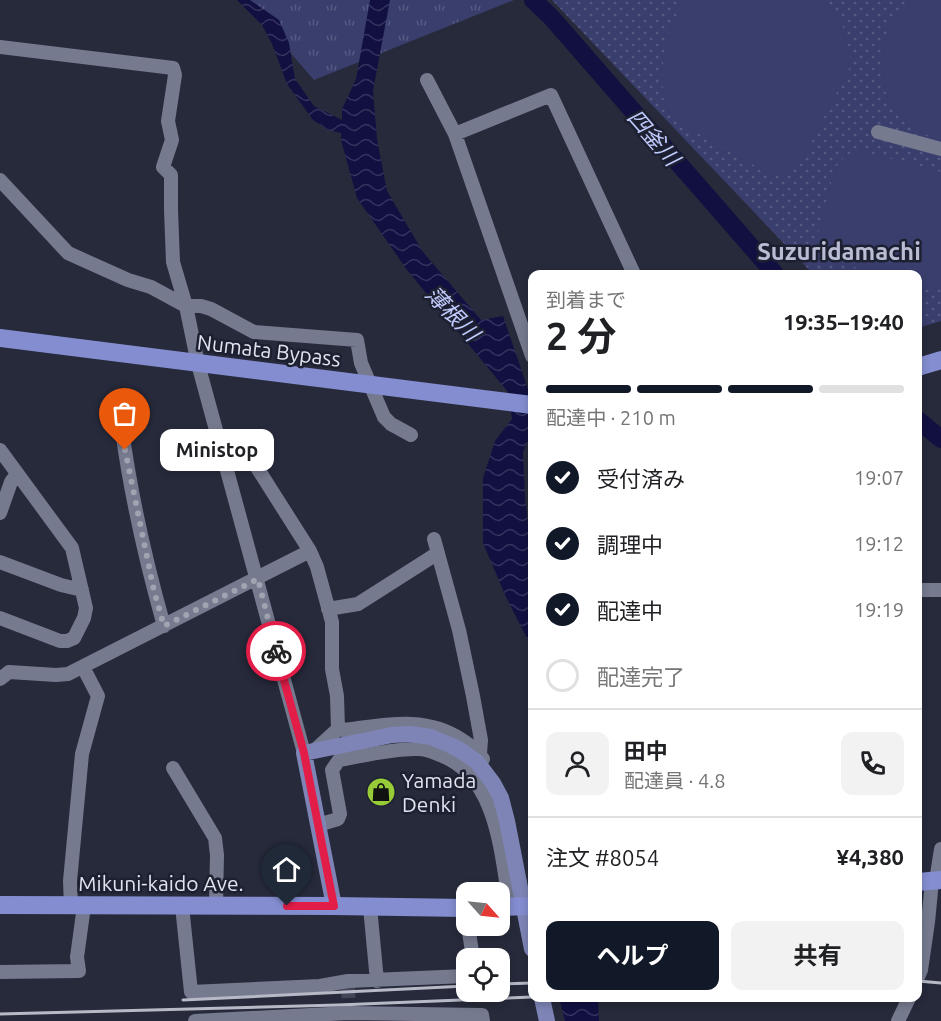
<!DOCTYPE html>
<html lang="ja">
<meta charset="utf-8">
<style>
:root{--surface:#fff;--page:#f2f2f2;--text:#202124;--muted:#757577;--line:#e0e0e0;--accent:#111827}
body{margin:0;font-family:Ubuntu,"Noto Sans JP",sans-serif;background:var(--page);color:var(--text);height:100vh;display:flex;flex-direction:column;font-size:22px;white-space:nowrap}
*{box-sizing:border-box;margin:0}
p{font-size:20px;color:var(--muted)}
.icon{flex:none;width:33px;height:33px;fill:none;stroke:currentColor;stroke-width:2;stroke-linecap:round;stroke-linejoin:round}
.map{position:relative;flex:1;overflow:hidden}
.details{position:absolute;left:528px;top:270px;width:394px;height:732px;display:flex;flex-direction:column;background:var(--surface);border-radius:12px;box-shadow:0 3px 9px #0003}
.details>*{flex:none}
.needle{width:39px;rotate:117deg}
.tools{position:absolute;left:456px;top:882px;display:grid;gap:12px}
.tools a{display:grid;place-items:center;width:54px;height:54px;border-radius:12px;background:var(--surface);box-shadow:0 3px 9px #0003;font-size:30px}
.pin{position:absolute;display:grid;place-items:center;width:51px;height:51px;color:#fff;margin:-62px -26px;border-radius:50% 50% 50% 0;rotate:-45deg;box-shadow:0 0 6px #0007}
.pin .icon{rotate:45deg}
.courier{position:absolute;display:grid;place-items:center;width:60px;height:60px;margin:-30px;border:4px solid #e11d48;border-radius:50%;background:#fff;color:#222;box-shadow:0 2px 8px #0007}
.bubble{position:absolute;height:42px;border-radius:12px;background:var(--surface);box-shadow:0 3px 9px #0003;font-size:20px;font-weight:700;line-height:42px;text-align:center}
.overview em{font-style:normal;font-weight:700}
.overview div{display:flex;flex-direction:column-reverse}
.overview{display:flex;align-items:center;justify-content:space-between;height:102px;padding:0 18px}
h1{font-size:39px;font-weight:700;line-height:45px}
.bar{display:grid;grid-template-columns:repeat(4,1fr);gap:9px 6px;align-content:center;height:72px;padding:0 18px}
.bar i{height:8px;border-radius:4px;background:var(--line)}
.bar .current{background:var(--accent)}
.bar p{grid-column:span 4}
.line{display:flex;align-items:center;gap:15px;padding:0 18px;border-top:2px solid var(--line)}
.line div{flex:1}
.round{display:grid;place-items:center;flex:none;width:63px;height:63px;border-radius:12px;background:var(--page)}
ol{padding:0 18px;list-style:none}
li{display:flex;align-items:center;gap:18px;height:66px}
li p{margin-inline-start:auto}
li .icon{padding:6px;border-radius:50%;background:var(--accent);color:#fff;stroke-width:4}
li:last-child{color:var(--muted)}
li i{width:33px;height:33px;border:3px solid var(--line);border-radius:50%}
.button{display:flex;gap:12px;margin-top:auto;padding:12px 18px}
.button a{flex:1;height:69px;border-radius:12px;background:var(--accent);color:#fff;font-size:24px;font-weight:700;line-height:69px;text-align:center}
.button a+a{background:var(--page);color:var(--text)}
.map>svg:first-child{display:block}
.grass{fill:url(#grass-tufts)}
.park{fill:url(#park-dots)}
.garden{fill:#393e6d}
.water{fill:url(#water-waves)}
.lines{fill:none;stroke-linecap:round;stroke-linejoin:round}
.river{stroke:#121041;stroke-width:18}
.minor-tunnel{stroke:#434656;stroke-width:14;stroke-dasharray:14 7;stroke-linecap:butt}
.minor{stroke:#767a8f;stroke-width:14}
.major{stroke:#7e85b6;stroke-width:16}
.highway{stroke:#848dd0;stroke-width:18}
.rail{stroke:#b7bac6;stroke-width:3}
.done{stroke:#a0a3b0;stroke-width:6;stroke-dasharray:0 10.8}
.route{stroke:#e11d48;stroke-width:8}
.labels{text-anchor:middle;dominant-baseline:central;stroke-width:5;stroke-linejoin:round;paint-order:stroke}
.street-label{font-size:21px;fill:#e1e4ef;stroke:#1d2031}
.poi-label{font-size:21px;fill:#e1e4ef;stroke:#1d2031;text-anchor:start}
.water-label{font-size:22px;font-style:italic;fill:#c1cafd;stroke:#1d2031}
.quarter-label{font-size:24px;font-weight:bold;fill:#b9bdd4;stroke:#1d2031}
</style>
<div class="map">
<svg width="941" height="1021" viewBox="0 0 941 1021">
<defs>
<pattern id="grass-tufts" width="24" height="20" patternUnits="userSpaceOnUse" patternTransform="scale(1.5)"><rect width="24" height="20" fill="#393e6d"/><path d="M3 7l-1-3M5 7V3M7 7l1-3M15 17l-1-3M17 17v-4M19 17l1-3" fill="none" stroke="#555a82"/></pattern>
<pattern id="park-dots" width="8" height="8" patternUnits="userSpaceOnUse" patternTransform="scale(1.5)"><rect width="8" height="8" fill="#393e6d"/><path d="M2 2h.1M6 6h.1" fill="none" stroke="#555a82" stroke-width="1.8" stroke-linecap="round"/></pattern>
<pattern id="water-waves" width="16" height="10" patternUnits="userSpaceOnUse" patternTransform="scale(1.5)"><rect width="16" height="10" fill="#121041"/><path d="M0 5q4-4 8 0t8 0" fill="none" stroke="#34335d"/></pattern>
</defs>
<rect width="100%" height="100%" fill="#272a3b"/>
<path class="grass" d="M245,0H514L314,80Z"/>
<path class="park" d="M552,0H941V321L918,328V274H813Z"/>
<path class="garden" d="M688,0H824L842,24L850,55L849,69L804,156L792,169L781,176L770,174L675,121L664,104L662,77L665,39L682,5Z
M913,0H941V141L932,138L904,121L886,95L880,70L882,44L893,20Z
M857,150L941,172V290L918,284V274H882L812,256L835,168L845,156Z"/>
<path class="water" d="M237,0H250L279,20L289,43L295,79L314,106L342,120V109L356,79L370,0H390L373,91L377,139L387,191L423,252L481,320L503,316L529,392L532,414V431L523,452L525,498L532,559V648L506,597L483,543V478L495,441L512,419L508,392L407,270L357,198L341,140V133L328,130L313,120L287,84L272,44L262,25Z
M559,998H598L599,1021H565Z"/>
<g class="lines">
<path class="river" d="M533,0L551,17L775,274
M918,420L941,439"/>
<path class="minor-tunnel" d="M348,984L349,1009"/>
<path class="minor" d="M0,47L173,68L175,75L168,121L172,140L163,167L171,175V210L173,262L186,306L198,364L304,753
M427,80L455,134L532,356
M878,132L941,149
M455,134L551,95L634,274
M0,180L68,253L128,280L151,287L186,306H201L211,309L254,332L357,340L361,363L384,417L391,424L411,435
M122,430C131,496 146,562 164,626
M237,436L310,551L317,567L332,622V669L337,696L338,729L315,750
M0,450L72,548L86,608L84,618L74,638L67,641H60L0,618
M0,513L11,482L17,474
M434,539L459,630L473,696L481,740L480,754
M0,562L61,585L82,590
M918,590H941
M328,609L358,604L438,553
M0,679L9,672L56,675L68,674L310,551
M338,729L344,730C384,725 426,715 462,740C470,745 478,751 483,759
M173,768L215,838L217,855L216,906
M318,825L338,819L340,814L332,770L339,760C362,756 395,748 418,749C425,749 433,752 440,755C498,776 501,855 510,907
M936,881L941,849
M71,906L70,881L82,754L98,696L83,667
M182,906L191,992L320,986L348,981L466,976
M370,907L377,981
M468,926L473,958
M0,972L79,971L77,957L84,906
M918,977L921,970L928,922L932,881
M195,1021L349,1013L482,1015L483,1021
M898,1021L909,998"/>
<path class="major" d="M334,906L304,753L392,735L410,734L431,737L450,745L460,750L477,762L493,783L501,798L507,821L532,949
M542,998L547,1021"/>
<path class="highway" d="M0,338L532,405
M918,367L941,360
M918,882L941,880
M0,905L334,906L466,908
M500,907L532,906"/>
<path class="rail" d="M918,981L941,983
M500,984L532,983
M183,1000L466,986
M0,1014L338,1005L532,997"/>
</g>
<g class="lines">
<path class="done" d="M125,450L154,591L164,626L258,579L276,651"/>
<path class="route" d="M276,651L304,753L334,906H287"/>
</g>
<defs>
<g id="shop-disc" transform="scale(1.5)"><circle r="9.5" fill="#97cb38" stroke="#1d2031"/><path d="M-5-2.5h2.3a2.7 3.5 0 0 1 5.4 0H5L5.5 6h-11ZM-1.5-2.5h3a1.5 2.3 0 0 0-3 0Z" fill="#111"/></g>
</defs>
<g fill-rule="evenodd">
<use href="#shop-disc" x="381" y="792"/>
</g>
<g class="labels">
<g class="street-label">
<text transform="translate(269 350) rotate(7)">Numata Bypass</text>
<text x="161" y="883">Mikuni-kaido Ave.</text>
</g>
<g class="poi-label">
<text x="402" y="780">Yamada<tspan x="402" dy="24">Denki</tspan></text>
</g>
<g class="water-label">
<text transform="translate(654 137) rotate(49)">四釜川</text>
<text transform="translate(453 313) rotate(46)">薄根川</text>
</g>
<g class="quarter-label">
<text x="839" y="251">Suzuridamachi</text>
</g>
</g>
</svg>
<div class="tools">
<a><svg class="needle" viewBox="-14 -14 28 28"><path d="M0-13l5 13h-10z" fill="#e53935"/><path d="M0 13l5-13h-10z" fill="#757577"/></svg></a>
<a><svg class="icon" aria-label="locate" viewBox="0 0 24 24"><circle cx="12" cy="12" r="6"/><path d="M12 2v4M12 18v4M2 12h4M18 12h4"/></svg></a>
</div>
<div class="pin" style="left:125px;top:450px;background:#ea580c"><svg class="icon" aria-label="bag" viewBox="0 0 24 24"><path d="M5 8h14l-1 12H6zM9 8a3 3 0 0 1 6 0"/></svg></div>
<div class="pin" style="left:287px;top:906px;background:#1f2937"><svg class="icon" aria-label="home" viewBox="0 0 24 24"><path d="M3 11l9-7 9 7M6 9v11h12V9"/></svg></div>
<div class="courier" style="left:276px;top:651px"><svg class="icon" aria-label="bike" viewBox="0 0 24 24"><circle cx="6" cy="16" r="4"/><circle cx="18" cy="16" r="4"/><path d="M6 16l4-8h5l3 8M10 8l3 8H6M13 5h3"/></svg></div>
<div class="bubble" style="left:160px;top:429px;width:114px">Ministop</div>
<section class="details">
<div class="overview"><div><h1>2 分</h1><p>到着まで</p></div><em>19:35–19:40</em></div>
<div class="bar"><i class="current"></i><i class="current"></i><i class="current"></i><i></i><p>配達中 · 210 m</p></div>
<ol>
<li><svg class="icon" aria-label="check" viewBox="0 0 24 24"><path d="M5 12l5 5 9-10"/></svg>受付済み<p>19:07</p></li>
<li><svg class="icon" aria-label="check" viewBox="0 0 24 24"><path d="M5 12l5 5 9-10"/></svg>調理中<p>19:12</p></li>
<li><svg class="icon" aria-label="check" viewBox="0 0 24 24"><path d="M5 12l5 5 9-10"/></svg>配達中<p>19:19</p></li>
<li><i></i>配達完了</li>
</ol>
<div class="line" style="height:108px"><a class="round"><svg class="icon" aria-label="person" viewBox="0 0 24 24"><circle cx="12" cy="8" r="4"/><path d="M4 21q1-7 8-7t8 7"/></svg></a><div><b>田中</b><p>配達員 · 4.8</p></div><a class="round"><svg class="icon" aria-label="phone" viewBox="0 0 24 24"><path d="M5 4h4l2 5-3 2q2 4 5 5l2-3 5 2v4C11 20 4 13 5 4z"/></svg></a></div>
<div class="line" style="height:78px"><div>注文 #8054</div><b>¥4,380</b></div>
<div class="button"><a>ヘルプ</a><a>共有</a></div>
</section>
</div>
